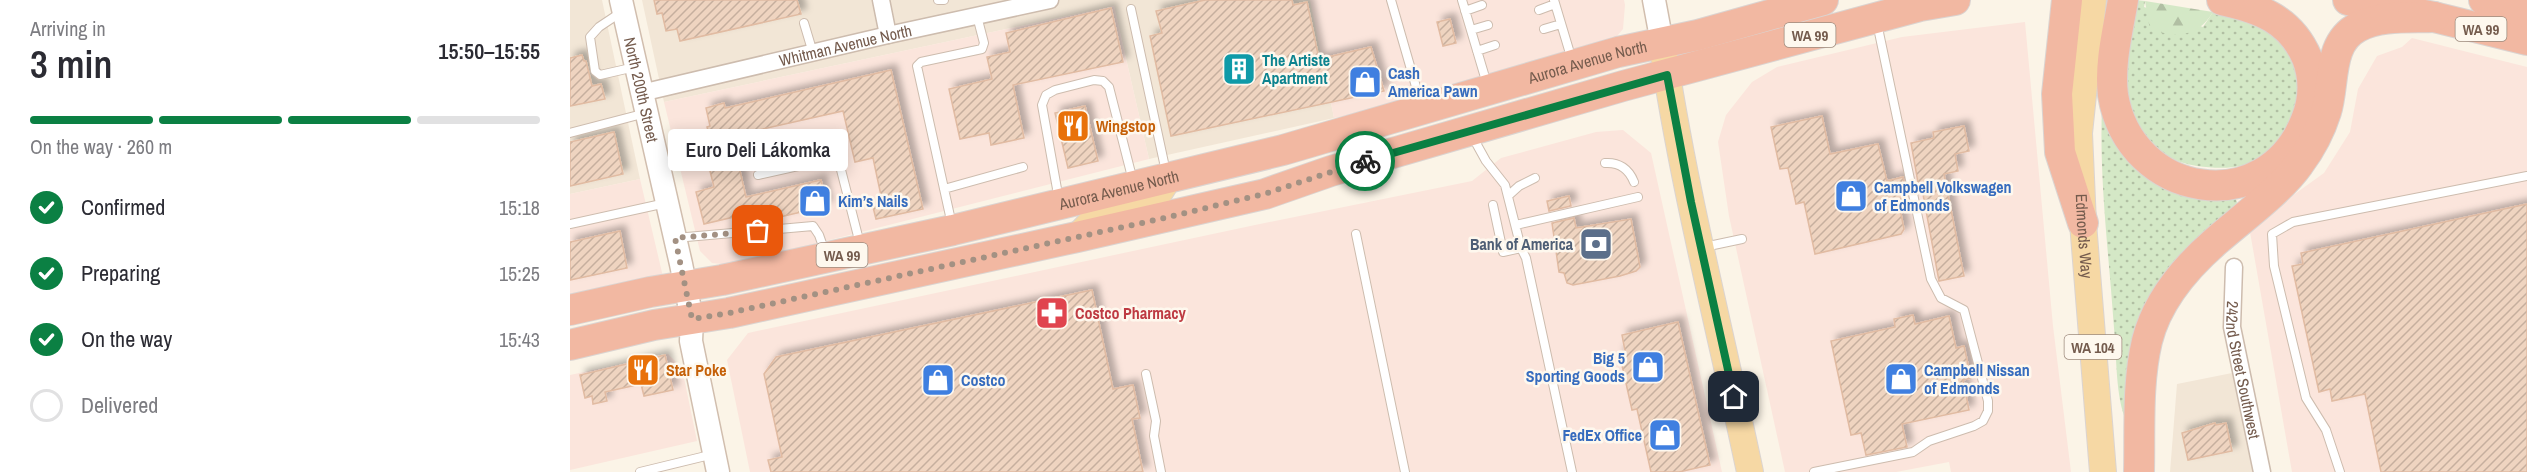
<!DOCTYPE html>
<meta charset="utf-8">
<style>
:root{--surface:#fff;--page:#f2f2f3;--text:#2b2b33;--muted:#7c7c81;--line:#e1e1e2;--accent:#0b8043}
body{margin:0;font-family:"Archivo Narrow",sans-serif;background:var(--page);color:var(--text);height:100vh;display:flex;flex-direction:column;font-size:22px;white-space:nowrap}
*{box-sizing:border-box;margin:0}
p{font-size:20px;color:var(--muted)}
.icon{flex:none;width:33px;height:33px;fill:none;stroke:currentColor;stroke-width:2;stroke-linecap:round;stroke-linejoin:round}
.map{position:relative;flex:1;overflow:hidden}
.sheet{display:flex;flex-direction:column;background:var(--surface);width:570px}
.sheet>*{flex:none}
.pin{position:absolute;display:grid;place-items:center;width:51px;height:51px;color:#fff;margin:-26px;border-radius:12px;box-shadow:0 3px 9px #0006}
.courier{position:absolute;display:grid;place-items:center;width:60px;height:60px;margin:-30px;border:4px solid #0b8043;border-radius:50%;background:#fff;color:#222;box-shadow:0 2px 8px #0007}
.bubble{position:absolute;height:42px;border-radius:6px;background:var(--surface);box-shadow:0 3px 15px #0003;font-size:20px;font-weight:600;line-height:42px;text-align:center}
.overview em{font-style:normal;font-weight:600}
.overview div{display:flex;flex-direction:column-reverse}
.overview{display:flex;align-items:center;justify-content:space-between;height:102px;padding:0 30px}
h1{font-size:39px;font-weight:600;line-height:45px}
.bar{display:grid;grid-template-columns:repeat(4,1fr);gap:9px 6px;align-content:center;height:72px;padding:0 30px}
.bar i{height:8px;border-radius:4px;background:var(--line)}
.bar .active{background:var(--accent)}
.bar p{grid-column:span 4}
ol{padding:0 30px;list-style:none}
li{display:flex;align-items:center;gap:18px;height:66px}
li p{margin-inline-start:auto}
li .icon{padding:6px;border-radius:50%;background:var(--accent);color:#fff;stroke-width:4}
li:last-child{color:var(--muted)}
li i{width:33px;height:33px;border:3px solid var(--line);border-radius:50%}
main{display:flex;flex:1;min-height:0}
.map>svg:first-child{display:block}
.residential{fill:#f2e6d6}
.commercial{fill:#fbe5dc}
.grass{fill:url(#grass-dots)}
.forest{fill:url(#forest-firs)}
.building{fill:url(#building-hatch);stroke:#e1bba2;stroke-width:1.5;filter:url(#shadow)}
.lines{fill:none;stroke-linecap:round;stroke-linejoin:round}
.lane-casing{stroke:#cdbcae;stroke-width:10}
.street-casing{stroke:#cdbcae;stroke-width:19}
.secondary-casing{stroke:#d1beae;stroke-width:25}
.primary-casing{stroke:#dbd4d1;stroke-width:28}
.highway-casing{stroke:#dbd4d1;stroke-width:32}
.lane{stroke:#fff;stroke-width:8}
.street{stroke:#fff;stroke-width:16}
.secondary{stroke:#fff;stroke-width:22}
.primary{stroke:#f6d8a4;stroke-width:26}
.highway{stroke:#f2b8a2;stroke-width:30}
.done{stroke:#a39183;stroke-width:6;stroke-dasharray:0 10.8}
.route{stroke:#0b8043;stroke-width:8}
.labels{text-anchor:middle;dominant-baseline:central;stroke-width:5;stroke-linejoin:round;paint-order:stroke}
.shield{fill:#fef8ee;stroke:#9d8a7d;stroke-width:1.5}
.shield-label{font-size:15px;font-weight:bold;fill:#745b4d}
.street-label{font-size:16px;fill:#745b4d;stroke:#fef8ee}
.culture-label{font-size:16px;font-weight:bold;fill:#0d838f;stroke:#fef8ee;text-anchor:start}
.shop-label{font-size:16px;font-weight:bold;fill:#366cbe;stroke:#fef8ee;text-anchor:start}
.food-label{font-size:16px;font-weight:bold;fill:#c56008;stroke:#fef8ee;text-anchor:start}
.service-label{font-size:16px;font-weight:bold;fill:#4e5e75;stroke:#fef8ee;text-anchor:end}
.health-label{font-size:16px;font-weight:bold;fill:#be3a42;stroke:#fef8ee;text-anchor:start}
</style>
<main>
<section class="sheet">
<div class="overview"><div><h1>3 min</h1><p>Arriving in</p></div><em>15:50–15:55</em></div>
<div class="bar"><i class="active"></i><i class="active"></i><i class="active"></i><i></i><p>On the way · 260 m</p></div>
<ol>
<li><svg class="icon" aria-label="check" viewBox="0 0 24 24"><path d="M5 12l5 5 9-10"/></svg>Confirmed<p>15:18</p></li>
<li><svg class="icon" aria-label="check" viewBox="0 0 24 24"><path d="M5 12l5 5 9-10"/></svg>Preparing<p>15:25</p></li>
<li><svg class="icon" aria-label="check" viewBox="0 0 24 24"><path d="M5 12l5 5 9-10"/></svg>On the way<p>15:43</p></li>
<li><i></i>Delivered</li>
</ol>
</section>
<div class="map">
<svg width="1957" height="472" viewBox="0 0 1957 472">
<defs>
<pattern id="grass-dots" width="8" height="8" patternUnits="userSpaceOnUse" patternTransform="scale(1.5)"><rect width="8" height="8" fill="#d4e8c6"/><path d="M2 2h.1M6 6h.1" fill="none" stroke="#b1bfa3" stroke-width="1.8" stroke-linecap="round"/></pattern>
<pattern id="forest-firs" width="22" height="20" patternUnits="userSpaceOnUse" patternTransform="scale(1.5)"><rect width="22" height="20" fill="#d4e8c6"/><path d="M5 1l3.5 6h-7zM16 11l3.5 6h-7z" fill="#b1bfa3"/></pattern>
<pattern id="building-hatch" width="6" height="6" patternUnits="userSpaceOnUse" patternTransform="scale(1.5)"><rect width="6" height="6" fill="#efd4c0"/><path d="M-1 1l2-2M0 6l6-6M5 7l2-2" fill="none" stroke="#c6af9e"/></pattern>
<filter id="shadow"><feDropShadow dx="5.5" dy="-5.5" stdDeviation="3" flood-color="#0004"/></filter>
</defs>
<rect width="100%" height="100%" fill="#fbf4e7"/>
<path class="residential" d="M0,0H32L70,179L0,194Z
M72,0H741L764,118L579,159L544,6L94,102Z
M1662,373L1683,472H1600L1607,384Z"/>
<path class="commercial" d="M740,0H1054L1055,5L1053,29L1042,42L862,98L764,118Z
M544,6L579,159L161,265L142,263L130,251L94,102Z
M1455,22L1483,326L1501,472H1381L1379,462L1326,472H1215L1159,216L1148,142L1156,115L1182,82L1207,67L1332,37Z
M1842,38L1957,67V472H1722L1680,232L1722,196L1754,173L1780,132L1788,89L1807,56L1832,47Z
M1053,130L1081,153L1152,472H180L157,360L178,333L685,225L902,181L931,158L1026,132Z
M70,179L94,281L0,298V194Z
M98,354L108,364L113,373L127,441L0,470V375Z"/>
<path class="grass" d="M1565,0L1575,1L1574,7L1633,27L1643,12C1656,14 1675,15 1687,21C1692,24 1697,29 1701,33C1707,38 1717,45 1721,52C1739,87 1725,133 1693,156C1673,170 1650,169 1627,166C1572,158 1548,106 1554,54C1557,36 1561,18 1565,0Z
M1532,107L1549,137L1664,193L1669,209L1634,240L1557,423C1545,397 1547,356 1544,328C1539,255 1529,181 1532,107Z"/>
<path class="forest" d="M1575,1L1643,12C1627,38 1608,37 1580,30Z"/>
<path class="building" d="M84,0H227L231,14L110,41L107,29L96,31L92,13L87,14Z
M635,0H722L723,5L737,2L749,59L801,47L814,91L601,136L580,36L592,33L586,11Z
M541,8L553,62L443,85L454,138L421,145L419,133L390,139L379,89L422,79L417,57L440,52L436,33Z
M880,19L886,43L873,46L867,22Z
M12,55L14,61H16L22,86L31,84L35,99L0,106V58Z
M321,70L353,209L306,219L303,207L313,205L303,158L285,162L273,111L162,136L176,197L251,180L257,206L184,223L181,213L134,224L126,192L144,187L137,159L145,157L137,127L140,126L136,108L154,103L155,108Z
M515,106L528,161L498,168L485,113Z
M1252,116L1260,154L1308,144L1317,181L1333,177L1337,197L1328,199L1334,229L1331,234L1245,254L1234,202L1226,204L1218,168L1210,169L1201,127Z
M1394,126L1399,151L1385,154L1388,171L1374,174L1394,276L1369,281L1353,194H1350L1341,143L1364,138L1363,132Z
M44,132L53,174L0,186V142Z
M999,196L1001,206L979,211L977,201Z
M1957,204V472H1811L1795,394L1762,401L1760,389L1749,392L1722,266L1733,264L1731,253Z
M1004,218L1006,228L1061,219L1070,267L1066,271L1050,276L1003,285L997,283L994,273L989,272L982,223Z
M50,231L57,268L0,280V242Z
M522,290L543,389L563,385L570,418L562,419L573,472H201L198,460L212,457L194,374L206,357Z
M1343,315L1345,324L1379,316L1386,348L1394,346L1401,378L1393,380L1399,410L1332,424L1337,447L1296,455L1291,433L1281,435L1261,341L1325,327L1324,319Z
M1108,322L1140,465L1109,472H1081L1067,409L1062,410L1049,352L1055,351L1052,335Z
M95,355L103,390L74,396L71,384L35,392L37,401L23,404L22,396L15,398L10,375Z
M1645,423L1646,425L1656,423L1662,451L1618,460L1612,433Z"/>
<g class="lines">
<g class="lane-casing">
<path id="lane" d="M368,0H374
M821,0L851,104
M892,0L917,84
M984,0L1002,60
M561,9L596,172
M969,10L985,4
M53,11L29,27L20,37L25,71L30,75L65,67
M895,11L912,5
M234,23L243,53
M974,29L991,24
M901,30L918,25
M907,51L925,45
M0,133L76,113
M901,134L916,161L935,185L951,248L956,258L1002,472
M1035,163C1049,162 1059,169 1064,182
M188,175L264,158L269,162L290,244
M374,189L453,167
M939,195L949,186L965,178
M489,200L472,105L476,95L485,90L524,80L533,81L539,87L563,181
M923,205L933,252L951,248
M0,224L96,203
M382,225L347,66L351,62L412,49L414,43L407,16
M946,225L1068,197
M786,234L835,472
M105,238L243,226L249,235L255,252
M1134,247L1172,239
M576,374L586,421L584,436L591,472
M70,472L144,454
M1244,472L1343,452L1359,441L1404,426L1413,421L1418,411V401L1394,310L1371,298L1361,279L1307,23
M1770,472L1756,430L1736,398L1704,266L1702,234L1723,222L1957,176"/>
</g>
<g class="street-casing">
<g id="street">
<path d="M311,0L318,35"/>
<path id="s1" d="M71,93L318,35L480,0"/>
<path id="s2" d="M1664,267L1662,327L1692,472"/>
</g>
</g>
<g class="secondary-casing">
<g id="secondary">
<path id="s3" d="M51,0L111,264L122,319L121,341L148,472"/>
<path d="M1084,0L1092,43"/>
</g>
</g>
<g class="primary-casing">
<g id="primary">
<path id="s4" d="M1523,0L1509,133L1513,223L1533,472"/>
<path d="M1092,43C1113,187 1150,329 1180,472"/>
<path d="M507,237L527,216L581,201L588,195L598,179"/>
</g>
</g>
<g class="highway-casing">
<g id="highway">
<path d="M1497,0L1487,94L1490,152L1513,223"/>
<path d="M1553,0C1548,30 1539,64 1543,95C1560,199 1697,221 1736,120C1744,100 1745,79 1737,58C1721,20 1690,8 1652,0"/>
<path d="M1778,0L1864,17L1957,40"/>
<path d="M1914,0L1957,12"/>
<path id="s5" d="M0,310L80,292L152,280L383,230L713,150L1048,52L1128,35L1253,0"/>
<path d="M0,345L84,325L159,313L507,237L695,194L761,171L1053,86L1350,6L1385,0"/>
<path d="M1569,472C1570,429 1567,383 1577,341C1587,301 1616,267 1646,241C1671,219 1710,191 1729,164C1741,148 1750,131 1756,112C1765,84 1757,43 1788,27C1810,15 1841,18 1864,17"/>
</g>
</g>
<use href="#lane" class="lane"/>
<use href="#street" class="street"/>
<use href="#secondary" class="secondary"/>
<use href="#primary" class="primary"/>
<use href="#highway" class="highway"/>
</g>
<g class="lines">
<path class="done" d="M188,231L105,238L122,319L159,313L590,219L694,194L795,161"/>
<path class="route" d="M795,161L1097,75L1121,202L1164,397"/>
</g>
<defs>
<g id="building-square" transform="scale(1.725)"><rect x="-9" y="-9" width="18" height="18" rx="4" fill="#0f9aa8" stroke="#fef8ee"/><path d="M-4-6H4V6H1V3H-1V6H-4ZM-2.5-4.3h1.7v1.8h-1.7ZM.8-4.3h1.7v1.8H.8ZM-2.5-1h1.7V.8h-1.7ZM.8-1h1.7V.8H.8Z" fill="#fff"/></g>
<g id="shop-square" transform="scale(1.725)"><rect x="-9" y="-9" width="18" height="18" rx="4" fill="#3f7fe0" stroke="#fef8ee"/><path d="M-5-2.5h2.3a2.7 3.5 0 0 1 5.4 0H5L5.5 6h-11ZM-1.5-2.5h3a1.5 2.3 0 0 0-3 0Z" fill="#fff"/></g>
<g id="restaurant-square" transform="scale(1.725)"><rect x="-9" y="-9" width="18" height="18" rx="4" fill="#e8710a" stroke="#fef8ee"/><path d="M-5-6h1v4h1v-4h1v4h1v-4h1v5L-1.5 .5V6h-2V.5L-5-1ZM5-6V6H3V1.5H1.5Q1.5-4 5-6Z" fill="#fff"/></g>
<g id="bank-square" transform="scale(1.725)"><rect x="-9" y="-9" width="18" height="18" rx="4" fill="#5c6f8a" stroke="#fef8ee"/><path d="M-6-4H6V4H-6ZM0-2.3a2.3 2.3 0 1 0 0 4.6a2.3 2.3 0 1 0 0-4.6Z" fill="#fff"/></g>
<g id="pharmacy-square" transform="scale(1.725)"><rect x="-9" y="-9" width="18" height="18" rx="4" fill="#e0444e" stroke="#fef8ee"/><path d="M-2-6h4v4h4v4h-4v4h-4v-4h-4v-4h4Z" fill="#fff"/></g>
</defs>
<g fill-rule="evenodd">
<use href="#building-square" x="669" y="69"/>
<use href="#shop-square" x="795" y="82"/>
<use href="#restaurant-square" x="503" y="126"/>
<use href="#shop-square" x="1281" y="196"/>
<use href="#shop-square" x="245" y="201"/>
<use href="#bank-square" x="1026" y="244"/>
<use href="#pharmacy-square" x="482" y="313"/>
<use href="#shop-square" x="1078" y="367"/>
<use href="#restaurant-square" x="73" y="370"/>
<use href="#shop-square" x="1331" y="379"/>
<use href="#shop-square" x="368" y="380"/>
<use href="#shop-square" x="1095" y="435"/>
</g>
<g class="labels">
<g class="shield">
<rect x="1885.5" y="17" width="51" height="24" rx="4.5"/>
<rect x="1214.5" y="23" width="51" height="24" rx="4.5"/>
<rect x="246.5" y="243" width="51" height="24" rx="4.5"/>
<rect x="1494.5" y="335" width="57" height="24" rx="4.5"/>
</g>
<g class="shield-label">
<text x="1911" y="29">WA 99</text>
<text x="1240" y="35">WA 99</text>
<text x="272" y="255">WA 99</text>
<text x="1523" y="347">WA 104</text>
</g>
<g class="street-label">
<text stroke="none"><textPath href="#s1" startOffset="210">Whitman Avenue North</textPath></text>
<text stroke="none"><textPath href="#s5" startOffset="1048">Aurora Avenue North</textPath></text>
<text stroke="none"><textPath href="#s3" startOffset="92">North 200th Street</textPath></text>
<text stroke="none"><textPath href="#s5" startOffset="562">Aurora Avenue North</textPath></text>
<text stroke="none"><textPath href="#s4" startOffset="237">Edmonds Way</textPath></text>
<text stroke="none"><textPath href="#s2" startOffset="104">242nd Street Southwest</textPath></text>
</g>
<g class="culture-label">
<text x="692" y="60">The Artiste<tspan x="692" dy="18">Apartment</tspan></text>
</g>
<g class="shop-label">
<text x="818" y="73">Cash<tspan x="818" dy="18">America Pawn</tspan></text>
<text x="1304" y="187">Campbell Volkswagen<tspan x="1304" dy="18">of Edmonds</tspan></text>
<text x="268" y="201">Kim’s Nails</text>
<text x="1055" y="358" text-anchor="end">Big 5<tspan x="1055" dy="18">Sporting Goods</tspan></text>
<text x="1354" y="370">Campbell Nissan<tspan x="1354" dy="18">of Edmonds</tspan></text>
<text x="391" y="380">Costco</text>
<text x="1072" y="435" text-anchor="end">FedEx Office</text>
</g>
<g class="food-label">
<text x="526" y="126">Wingstop</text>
<text x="96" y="370">Star Poke</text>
</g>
<g class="service-label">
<text x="1003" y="244">Bank of America</text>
</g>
<g class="health-label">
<text x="505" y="313">Costco Pharmacy</text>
</g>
</g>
</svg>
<div class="pin" style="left:188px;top:231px;background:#ea580c"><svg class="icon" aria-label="bag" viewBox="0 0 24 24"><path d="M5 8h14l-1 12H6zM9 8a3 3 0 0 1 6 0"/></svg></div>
<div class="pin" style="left:1164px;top:397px;background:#1f2937"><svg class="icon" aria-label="home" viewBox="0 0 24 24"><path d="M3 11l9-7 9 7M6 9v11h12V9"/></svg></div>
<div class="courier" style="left:795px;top:161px"><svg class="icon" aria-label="bike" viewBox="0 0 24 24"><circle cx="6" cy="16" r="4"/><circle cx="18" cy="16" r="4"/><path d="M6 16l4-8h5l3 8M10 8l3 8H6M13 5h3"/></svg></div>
<div class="bubble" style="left:98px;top:129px;width:180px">Euro Deli Lákomka</div>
</div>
</main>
